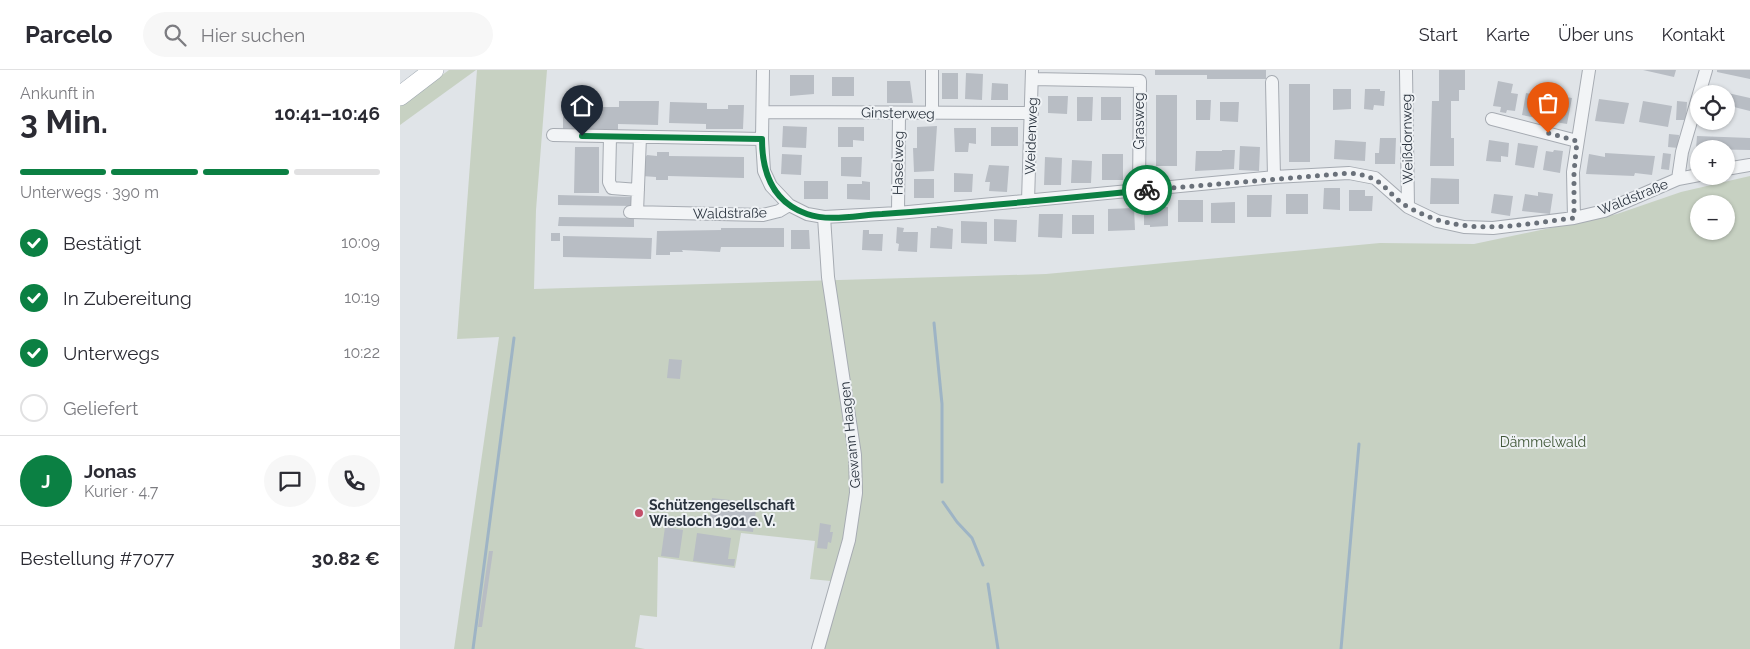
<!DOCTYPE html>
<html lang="de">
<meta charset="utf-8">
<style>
:root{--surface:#fff;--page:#f7f7f7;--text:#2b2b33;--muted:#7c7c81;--line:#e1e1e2;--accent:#0b8043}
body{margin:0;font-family:Raleway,sans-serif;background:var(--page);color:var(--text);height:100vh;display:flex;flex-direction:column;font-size:19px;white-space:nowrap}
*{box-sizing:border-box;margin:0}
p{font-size:16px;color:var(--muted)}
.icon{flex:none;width:28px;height:28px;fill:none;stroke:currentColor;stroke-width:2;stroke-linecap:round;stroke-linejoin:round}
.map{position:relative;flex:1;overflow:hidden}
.details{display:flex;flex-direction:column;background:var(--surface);width:400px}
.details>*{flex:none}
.buttons{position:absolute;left:1290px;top:15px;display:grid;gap:10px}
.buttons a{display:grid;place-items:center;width:45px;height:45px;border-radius:50%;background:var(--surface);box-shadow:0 1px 4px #0004;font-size:25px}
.pin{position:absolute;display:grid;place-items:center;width:42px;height:42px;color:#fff;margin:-51px -21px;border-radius:50% 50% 50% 0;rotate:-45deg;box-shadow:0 0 5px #0007}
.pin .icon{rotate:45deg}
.courier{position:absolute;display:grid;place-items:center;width:50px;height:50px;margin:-25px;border:4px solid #0b8043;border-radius:50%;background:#fff;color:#222;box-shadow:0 1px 6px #0007}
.head em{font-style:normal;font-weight:700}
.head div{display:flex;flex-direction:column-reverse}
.head{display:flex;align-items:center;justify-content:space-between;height:85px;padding:0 20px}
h1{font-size:32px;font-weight:700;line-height:38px}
.bar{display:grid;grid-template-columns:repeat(4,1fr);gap:8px 5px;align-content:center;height:60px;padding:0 20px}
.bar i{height:6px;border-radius:4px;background:var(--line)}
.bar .on{background:var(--accent)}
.bar p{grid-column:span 4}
.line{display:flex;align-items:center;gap:12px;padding:0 20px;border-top:1px solid var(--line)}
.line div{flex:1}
.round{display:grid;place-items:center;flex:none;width:52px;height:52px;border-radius:26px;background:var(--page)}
ol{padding:0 20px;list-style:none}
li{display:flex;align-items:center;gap:15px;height:55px}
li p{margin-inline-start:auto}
li .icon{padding:5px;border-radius:50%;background:var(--accent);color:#fff;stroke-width:4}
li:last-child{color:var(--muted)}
li i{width:28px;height:28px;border:2px solid var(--line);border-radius:50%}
header{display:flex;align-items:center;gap:30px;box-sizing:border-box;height:70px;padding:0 25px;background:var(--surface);border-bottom:1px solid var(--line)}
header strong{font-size:24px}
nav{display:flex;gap:28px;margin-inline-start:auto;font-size:18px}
.search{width:350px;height:45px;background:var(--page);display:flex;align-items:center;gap:12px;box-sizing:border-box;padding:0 18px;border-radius:28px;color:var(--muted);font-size:19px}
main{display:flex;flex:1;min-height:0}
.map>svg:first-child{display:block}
.green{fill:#c7d1c2;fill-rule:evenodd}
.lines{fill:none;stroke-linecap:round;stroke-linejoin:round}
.stream{stroke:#9eb4c5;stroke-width:3}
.building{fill:#b8bdc4}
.minor-casing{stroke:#a6abb2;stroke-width:14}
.primary-casing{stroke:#a0a9b2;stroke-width:20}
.minor{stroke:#f2f4f6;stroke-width:12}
.primary{stroke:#fff;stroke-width:19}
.done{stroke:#6a717a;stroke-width:5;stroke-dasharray:0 9}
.route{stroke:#0b8043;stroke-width:6}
.poi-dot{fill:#c34f69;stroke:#eff2f5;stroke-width:2}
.labels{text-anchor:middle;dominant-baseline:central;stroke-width:4;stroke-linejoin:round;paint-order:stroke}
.street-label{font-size:14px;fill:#2a333e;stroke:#eff2f5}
.park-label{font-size:14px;fill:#415839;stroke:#eff2f5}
.poi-label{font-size:14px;font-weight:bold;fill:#2a333e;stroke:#eff2f5;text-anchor:start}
</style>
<header>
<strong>Parcelo</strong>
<div class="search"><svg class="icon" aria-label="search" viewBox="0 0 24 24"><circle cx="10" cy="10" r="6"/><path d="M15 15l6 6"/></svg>Hier suchen</div>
<nav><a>Start</a><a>Karte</a><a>Über uns</a><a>Kontakt</a></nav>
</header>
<main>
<section class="details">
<div class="head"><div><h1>3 Min.</h1><p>Ankunft in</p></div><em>10:41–10:46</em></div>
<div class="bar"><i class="on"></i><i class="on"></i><i class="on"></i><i></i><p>Unterwegs · 390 m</p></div>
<ol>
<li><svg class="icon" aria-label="check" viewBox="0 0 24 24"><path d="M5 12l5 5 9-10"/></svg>Bestätigt<p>10:09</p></li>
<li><svg class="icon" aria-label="check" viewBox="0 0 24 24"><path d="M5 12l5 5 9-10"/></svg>In Zubereitung<p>10:19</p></li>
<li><svg class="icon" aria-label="check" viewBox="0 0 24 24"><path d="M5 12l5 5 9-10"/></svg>Unterwegs<p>10:22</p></li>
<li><i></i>Geliefert</li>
</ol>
<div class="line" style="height:90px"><b class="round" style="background:var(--accent);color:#fff">J</b><div><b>Jonas</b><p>Kurier · 4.7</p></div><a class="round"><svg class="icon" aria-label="chat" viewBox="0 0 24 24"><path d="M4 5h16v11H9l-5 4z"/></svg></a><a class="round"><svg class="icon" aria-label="phone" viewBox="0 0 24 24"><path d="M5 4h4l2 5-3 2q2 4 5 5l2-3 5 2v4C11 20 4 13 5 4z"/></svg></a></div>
<div class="line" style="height:65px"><div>Bestellung #7077</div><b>30.82 €</b></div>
</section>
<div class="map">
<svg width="1350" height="579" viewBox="0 0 1350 579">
<rect width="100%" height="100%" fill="#e0e4e8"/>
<path class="green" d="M49,0H76L0,55V36Z
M77,0H147L136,140L134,219L646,204L980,173L1074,174L1217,144L1281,122L1350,106V579H418L441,512L410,509L415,471L341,463L335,498L258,487L257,547L240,545L235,577L245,579H54L99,267L57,269ZM1299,134H1326V161H1299Z"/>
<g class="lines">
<path class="stream" d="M534,253L542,334V412
M543,432L557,452L572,468L583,495
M588,514L598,579
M73,579L114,268
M941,579L959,374"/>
</g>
<path class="building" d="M755,0H866V9H807V5H755Z
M1039,0H1065V20H1059V31H1051V68H1054V96H1030L1032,31H1039Z
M1243,0H1276L1274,7Z
M1317,0H1350V9L1317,2Z
M542,3H558V29H542Z
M566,3L583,4L582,30L565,29Z
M390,5H414V24L390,26Z
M432,7H454V26H432Z
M487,11H510L513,33H487Z
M1098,11L1113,14L1111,23L1118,24L1115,41L1107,40L1106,43L1100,42L1101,37L1093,36Z
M592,13L608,14V30H591Z
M889,14H910V92H889Z
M933,19H951V39L933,40Z
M965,19H980V21H985L984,36L974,35L973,40L964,39Z
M1310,19L1350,28V41L1326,35V24H1309Z
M1126,23L1146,27L1142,49L1122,45Z
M756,25H777V96H756Z
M1154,25L1172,28L1167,54L1149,51Z
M648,26H668L667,44L648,43Z
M677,27H693L692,51H677Z
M701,27H721V50H701Z
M1199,29L1229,33L1224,54L1195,51Z
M796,30H811L810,50H796Z
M219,31H259L258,55L218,54V60L163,59V37H219Z
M1243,31L1272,36L1268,57L1239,52Z
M1277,31L1287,32L1286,50H1276Z
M270,32L307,33V39H328V35H344L343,59H306V54L269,53Z
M820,32H839L838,52L820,51Z
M383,56L407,57L406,78L382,77Z
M537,56L534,101L514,102L513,78H517V57Z
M438,57H464V71L453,70V77H438Z
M591,57H618V76H591Z
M554,58H576V74L569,73L568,82H555Z
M1269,64L1279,65L1278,78L1268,77Z
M1297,66L1350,68V80L1296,79Z
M980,68H996L995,94H975V83H979Z
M935,70L966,72L965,91L934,89Z
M1089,70L1109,73L1108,87L1101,86V92L1086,91Z
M1118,73L1138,76L1134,98L1115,95Z
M840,76L860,77L859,101L839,100Z
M175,77H199V123H174Z
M822,80H835L834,99L795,101L796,81H822Z
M1154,80L1163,81L1160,103L1143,100L1146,81L1153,82Z
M257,82H269V86L344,87V108L268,106V110H256V107L242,106L243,91L247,85L257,86Z
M1205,83L1255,86L1252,105L1235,103L1234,106L1186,104L1189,84L1205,87Z
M1263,83L1271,84L1269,100L1261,99Z
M382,84L402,85L401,105L381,104Z
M702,84H723V110H702Z
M441,87H462L461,107L441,106Z
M645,87L662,88L661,115H644Z
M672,90L692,91L691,113H671Z
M589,95L609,96L607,122L589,121L590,112H585Z
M554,103L573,104L572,122H554Z
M1031,108L1059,109V134H1030Z
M514,109H534V128H514Z
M404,111H428V129H404Z
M462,111L470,112V130L447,129V114H462Z
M924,118H940V140L923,139Z
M949,120H965V126H973L972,141H949Z
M1138,122L1153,124L1150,144L1122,141L1125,124L1138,126Z
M886,124H908V144H886Z
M1094,124L1113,126L1110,146L1091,143Z
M158,125L234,127V136L158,135Z
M847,125H872L871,147H847Z
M778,130H803V152H778Z
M835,132V153H811V133Z
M744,136L768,137V156L750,157V155H744Z
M734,138L735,160L708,161V139Z
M639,144H663L662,168L638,167Z
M672,145H694V164H672Z
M159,147L234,148V157L158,156Z
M594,149L617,150L616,172L594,171Z
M561,151L587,152V174L561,173Z
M537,156L553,159L552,179L530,178L531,158H537Z
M497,157L504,158L503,162H518L517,182L498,181L499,174L496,173Z
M321,158H384V177H321L320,182L282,180L283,182H270V185H256L257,161L321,160Z
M391,160H409L410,179H391Z
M463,160H469V164H483L482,181L462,180Z
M151,163H160V171H151Z
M163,166L252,168L251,189L163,187Z
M269,289L282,290L280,309L267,308Z
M312,428L357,433L353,462L309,457Z
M420,453L431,455L430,462H433L431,473L428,472L427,479L417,478Z
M265,457L283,460L279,488L261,486Z
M297,463L331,468L328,489H335L334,496L293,491Z
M89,481H93L82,557H78Z"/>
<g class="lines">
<g class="minor-casing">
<path id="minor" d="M363,0L362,69L364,101L371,116L389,135L407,144L424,147L498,143L874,107L949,103L975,108L1008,137L1037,151L1064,157L1093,158L1174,148L1204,141L1278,109L1299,105
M532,0V44
M1006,1L1008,137
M632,9L740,11L739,121
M872,12L874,107
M1299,24L1306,0
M364,42L632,43
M1092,49L1177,71
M153,65L362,69
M210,67L209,112L212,118L238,120
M1326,99L1350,95
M1278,109L1282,82L1299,24
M628,131L632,0
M230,142L363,145L379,141L389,135
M237,142L240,67
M498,143L499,43
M1174,148L1173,102L1189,0
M418,579L449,470L456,423L455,385L428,207L424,147"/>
</g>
<g class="primary-casing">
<path id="primary" d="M0,26L34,0"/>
</g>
<use href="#minor" class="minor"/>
<use href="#primary" class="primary"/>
</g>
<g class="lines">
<path class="done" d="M747,120L949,103C987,106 984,124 1010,138C1064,168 1117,155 1174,148V102L1177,71L1148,63"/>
<path class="route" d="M182,66L362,69C362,102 372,132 407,144C429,152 459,145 482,144C570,138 659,129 747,120"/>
</g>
<circle class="poi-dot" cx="239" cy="443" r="5"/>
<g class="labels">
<g class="street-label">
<text transform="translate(498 43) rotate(1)">Ginsterweg</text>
<text transform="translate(739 51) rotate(-90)">Grasweg</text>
<text transform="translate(631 66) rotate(-88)">Weidenweg</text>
<text transform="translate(1007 69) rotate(-91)">Weißdornweg</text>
<text transform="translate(498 93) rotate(-89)">Haselweg</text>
<text transform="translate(1233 127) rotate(-22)">Waldstraße</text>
<text transform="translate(330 143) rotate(-1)">Waldstraße</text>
<text transform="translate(450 365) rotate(-96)">Gewann Haagen</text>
</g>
<g class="park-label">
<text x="1143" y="372">Dämmelwald</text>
</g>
<g class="poi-label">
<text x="249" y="435">Schützengesellschaft<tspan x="249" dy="16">Wiesloch 1901 e. V.</tspan></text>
</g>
</g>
</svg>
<div class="buttons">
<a><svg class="icon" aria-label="locate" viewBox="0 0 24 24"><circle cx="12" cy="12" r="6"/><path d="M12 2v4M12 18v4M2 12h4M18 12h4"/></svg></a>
<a>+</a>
<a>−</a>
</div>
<div class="pin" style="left:1148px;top:63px;background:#ea580c"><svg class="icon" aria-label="bag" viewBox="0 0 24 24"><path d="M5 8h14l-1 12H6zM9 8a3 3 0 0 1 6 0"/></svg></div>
<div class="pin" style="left:182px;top:66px;background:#1f2937"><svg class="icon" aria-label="home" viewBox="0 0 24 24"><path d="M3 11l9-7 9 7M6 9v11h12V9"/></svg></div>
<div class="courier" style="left:747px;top:120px"><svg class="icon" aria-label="bike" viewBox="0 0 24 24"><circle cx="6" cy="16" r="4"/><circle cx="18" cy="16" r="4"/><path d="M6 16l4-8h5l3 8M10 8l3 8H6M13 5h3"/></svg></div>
</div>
</main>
